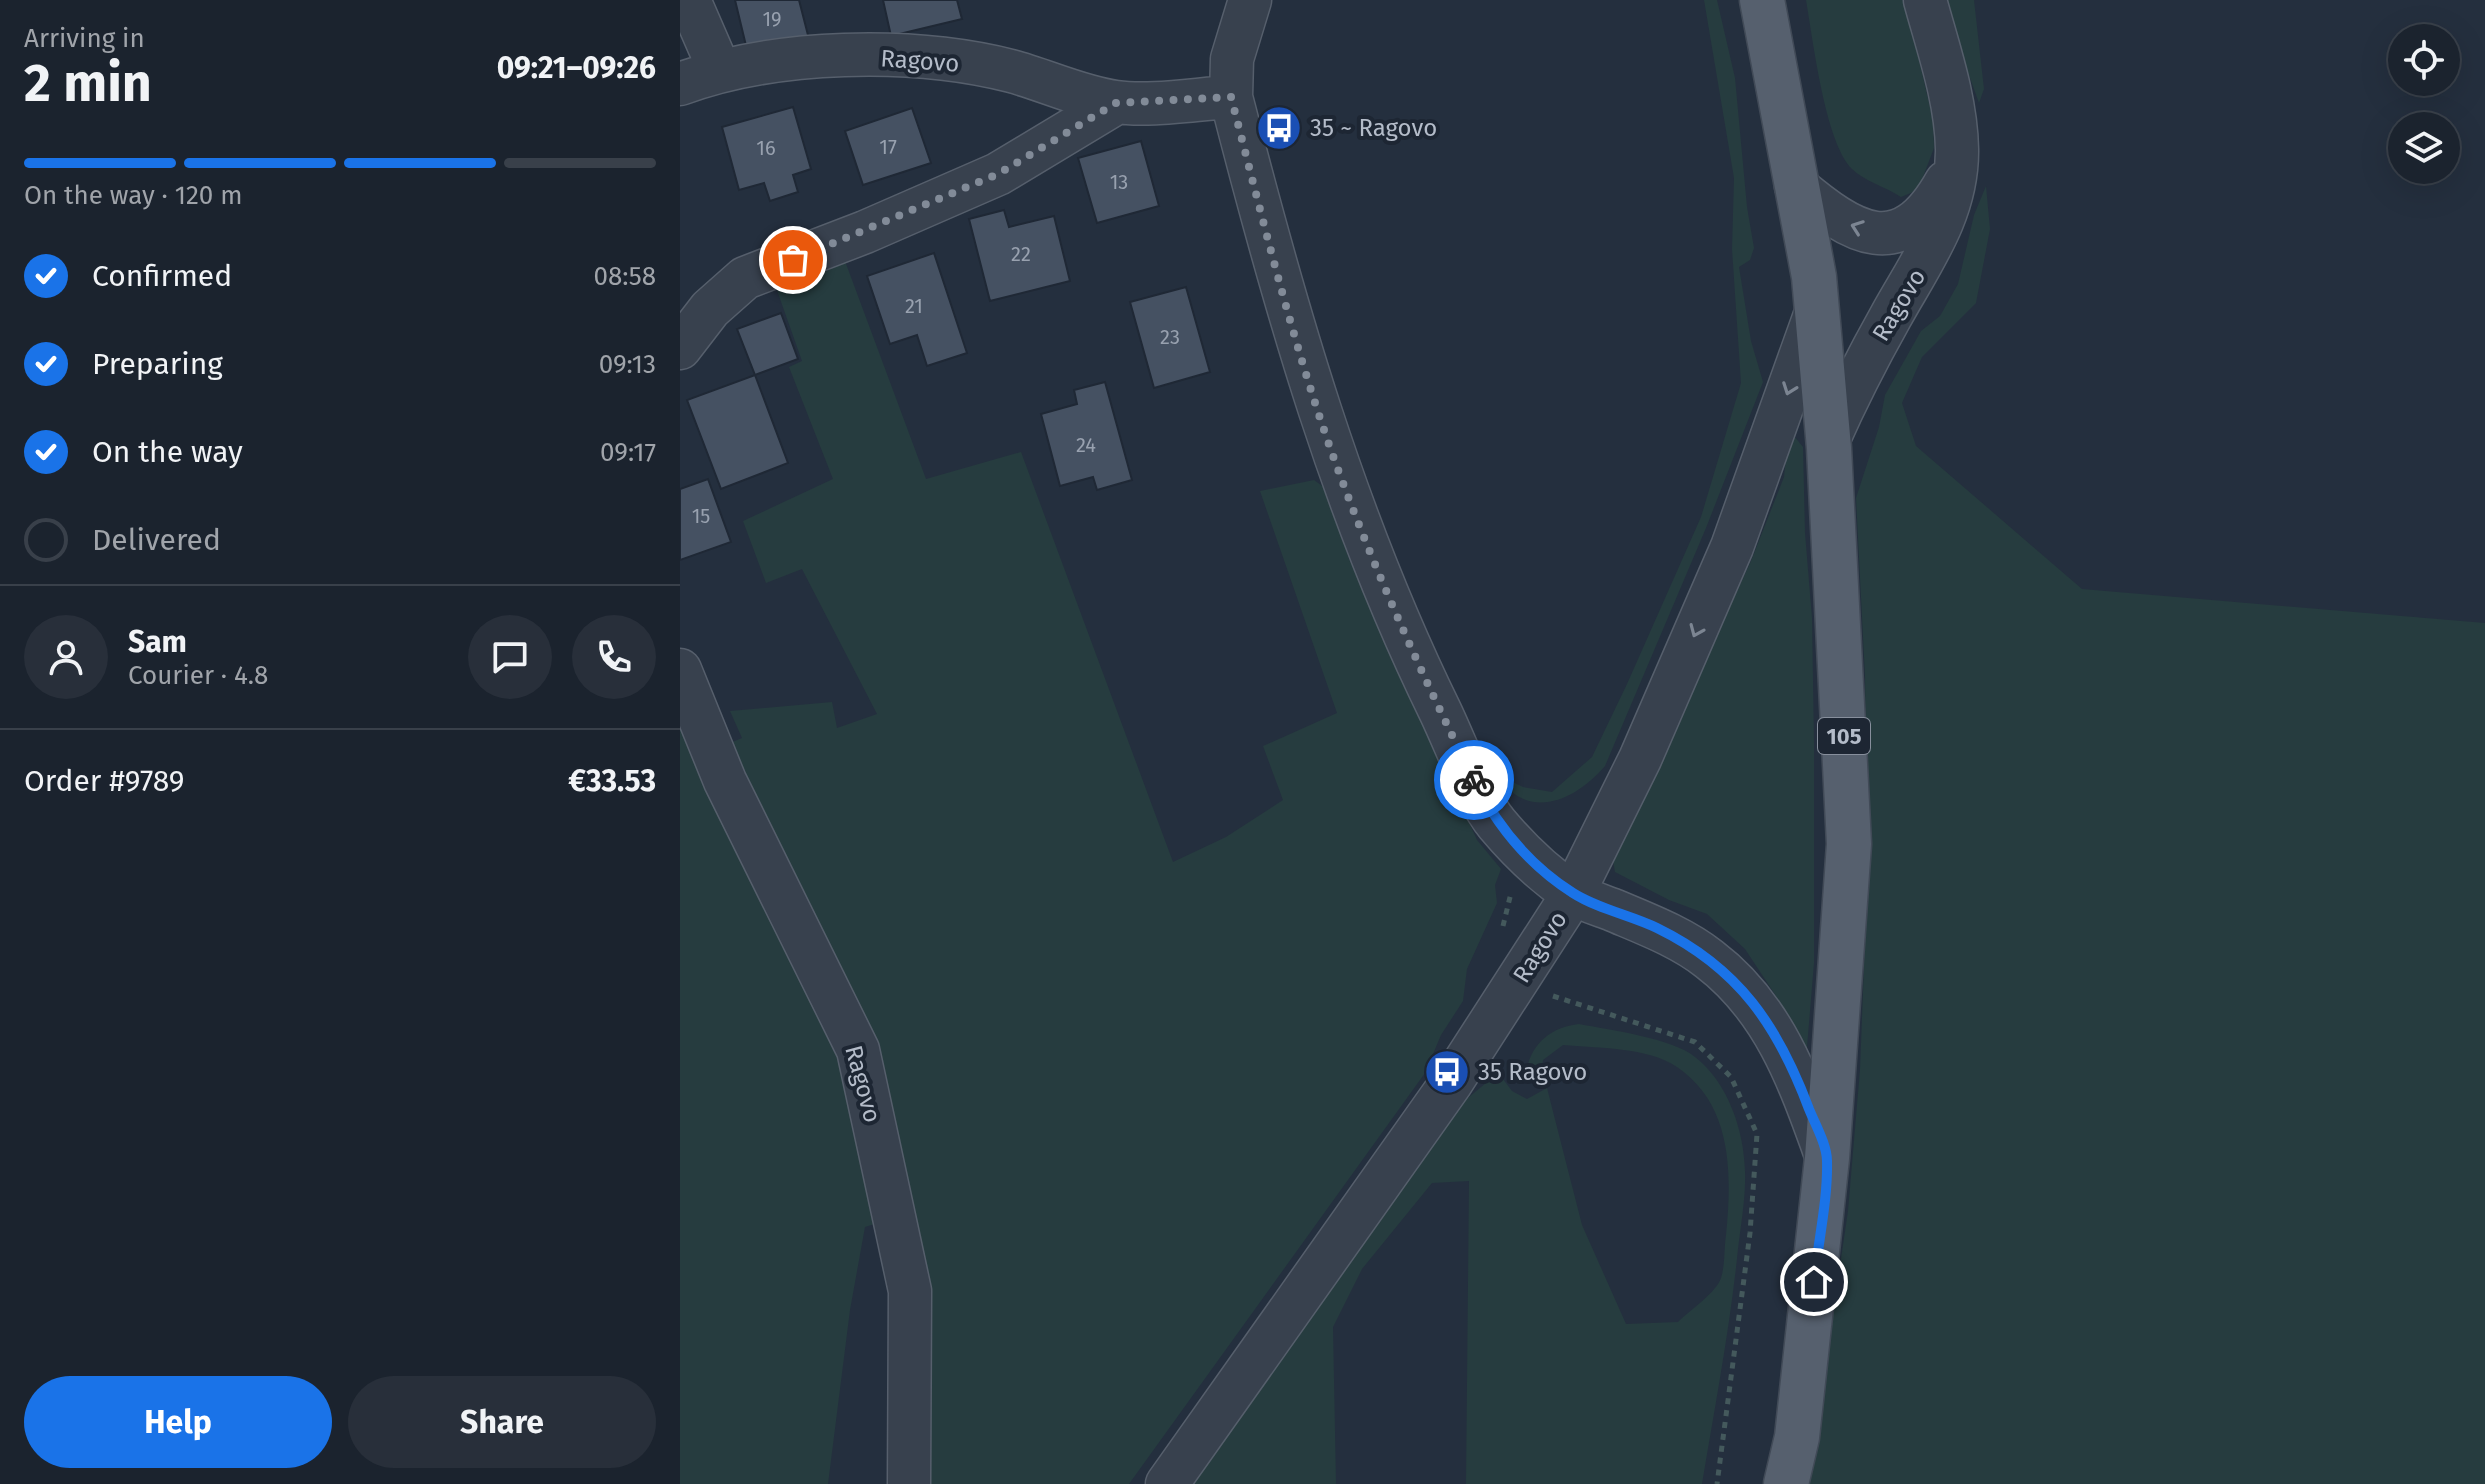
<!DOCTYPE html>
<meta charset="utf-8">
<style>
:root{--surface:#1b232e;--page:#282f3a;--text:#f1f3f6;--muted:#a0a4aa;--line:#39404a;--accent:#1a73e8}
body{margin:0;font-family:"Fira Sans",sans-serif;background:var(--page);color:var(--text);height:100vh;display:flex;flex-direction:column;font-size:30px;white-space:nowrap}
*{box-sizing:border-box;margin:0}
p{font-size:26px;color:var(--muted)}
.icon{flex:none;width:44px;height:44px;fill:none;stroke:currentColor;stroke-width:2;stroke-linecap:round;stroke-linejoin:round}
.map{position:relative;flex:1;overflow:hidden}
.panel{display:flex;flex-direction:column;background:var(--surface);width:680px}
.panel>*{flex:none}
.fabs{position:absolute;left:1708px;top:24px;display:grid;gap:16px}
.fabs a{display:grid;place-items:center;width:72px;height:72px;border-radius:50%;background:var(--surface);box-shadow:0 8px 32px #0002,0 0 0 2px var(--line);font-size:40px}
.pin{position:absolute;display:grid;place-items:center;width:68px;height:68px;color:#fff;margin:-34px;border:4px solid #fff;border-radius:50%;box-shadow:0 2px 8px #0007}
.courier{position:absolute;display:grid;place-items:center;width:80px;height:80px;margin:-40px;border:6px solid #1a73e8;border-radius:50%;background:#fff;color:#222;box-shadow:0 2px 10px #0007}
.headline em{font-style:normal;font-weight:700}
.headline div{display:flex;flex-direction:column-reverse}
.headline{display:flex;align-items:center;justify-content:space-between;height:136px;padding:0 24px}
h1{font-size:52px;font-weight:700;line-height:60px}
.bar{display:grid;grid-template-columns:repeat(4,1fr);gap:12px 8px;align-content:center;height:96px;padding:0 24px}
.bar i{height:10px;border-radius:6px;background:var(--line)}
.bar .on{background:var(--accent)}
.bar p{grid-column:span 4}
.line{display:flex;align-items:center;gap:20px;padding:0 24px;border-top:2px solid var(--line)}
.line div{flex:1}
.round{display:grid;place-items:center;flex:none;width:84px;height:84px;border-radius:42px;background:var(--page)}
ol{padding:0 24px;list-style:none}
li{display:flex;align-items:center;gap:24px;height:88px}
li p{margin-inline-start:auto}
li .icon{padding:8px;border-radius:50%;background:var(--accent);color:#fff;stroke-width:4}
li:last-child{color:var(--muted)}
li i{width:44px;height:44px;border:4px solid var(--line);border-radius:50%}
.primary-button{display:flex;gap:16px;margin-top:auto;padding:16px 24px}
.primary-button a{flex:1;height:92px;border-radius:48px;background:var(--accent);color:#fff;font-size:32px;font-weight:700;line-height:92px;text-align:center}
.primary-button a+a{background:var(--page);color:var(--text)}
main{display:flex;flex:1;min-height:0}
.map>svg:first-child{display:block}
.green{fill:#263c3f}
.building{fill:#455162;stroke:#1f2835;stroke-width:2}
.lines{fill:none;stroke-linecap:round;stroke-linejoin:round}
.minor-casing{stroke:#565f6c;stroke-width:45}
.primary-casing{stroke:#414a57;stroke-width:47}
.path{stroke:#44595c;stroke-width:5;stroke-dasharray:6 6;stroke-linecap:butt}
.minor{stroke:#38414e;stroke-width:42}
.primary{stroke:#56606e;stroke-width:44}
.oneway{stroke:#7c8592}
.done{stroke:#828b98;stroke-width:8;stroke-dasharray:0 14.4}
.route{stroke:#1a73e8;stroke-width:10}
.labels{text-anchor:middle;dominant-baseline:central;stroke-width:8;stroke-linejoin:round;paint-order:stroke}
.number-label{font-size:20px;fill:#98a1af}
.shield{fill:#1d2633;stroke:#878f9c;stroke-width:2}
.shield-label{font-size:22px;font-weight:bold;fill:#b4bcc9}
.street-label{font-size:24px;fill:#b4bcc9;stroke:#1d2633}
.poi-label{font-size:24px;fill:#b4bcc9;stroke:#1d2633;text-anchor:start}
</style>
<main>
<section class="panel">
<div class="headline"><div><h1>2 min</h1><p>Arriving in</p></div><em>09:21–09:26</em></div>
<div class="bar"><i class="on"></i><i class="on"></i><i class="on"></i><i></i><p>On the way · 120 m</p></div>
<ol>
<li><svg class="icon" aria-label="check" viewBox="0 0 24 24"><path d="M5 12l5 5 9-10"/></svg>Confirmed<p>08:58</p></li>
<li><svg class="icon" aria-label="check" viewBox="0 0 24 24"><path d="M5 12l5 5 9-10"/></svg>Preparing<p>09:13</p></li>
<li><svg class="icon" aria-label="check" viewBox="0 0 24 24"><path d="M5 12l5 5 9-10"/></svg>On the way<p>09:17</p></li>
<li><i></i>Delivered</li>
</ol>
<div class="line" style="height:144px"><a class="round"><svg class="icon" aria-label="person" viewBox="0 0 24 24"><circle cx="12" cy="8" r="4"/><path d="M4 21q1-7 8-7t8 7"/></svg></a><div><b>Sam</b><p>Courier · 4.8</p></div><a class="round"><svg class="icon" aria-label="chat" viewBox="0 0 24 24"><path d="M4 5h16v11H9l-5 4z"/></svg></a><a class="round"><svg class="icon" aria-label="phone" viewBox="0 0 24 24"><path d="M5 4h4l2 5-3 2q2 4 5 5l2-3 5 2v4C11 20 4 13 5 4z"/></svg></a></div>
<div class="line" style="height:104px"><div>Order #9789</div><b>€33.53</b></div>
<div class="primary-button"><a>Help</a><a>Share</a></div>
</section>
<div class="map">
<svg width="1805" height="1484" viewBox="0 0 1805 1484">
<rect width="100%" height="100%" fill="#242f3e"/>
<path class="green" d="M1024,0H1037L1055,78L1067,207L1074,248L1070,260L1059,267L1071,341L1083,382L1026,528L925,766C895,801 847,823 816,774L843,787L872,792L912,757L947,684L1021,517L1061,383L1052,249L1054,178Z
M1126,0H1225L1253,120L1254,148L1238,190L1221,197C1206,187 1184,181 1172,169C1145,142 1133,40 1126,0Z
M1262,0H1294L1304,89L1299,103Z
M1306,186L1310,229L1296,303L1242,357L1222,403L1236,446L1402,589L1805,623V1484H1128L1168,1211L1180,1070L1187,886L1185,677L1176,498L1199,427L1205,395L1241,331L1260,316L1278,284L1294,215Z
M162,253L246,479L341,452L493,862L546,837L603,800L583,746L657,713L580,491L634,480L645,488L669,559L797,840L821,869L815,885L817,903L787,969L783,1001L761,1035L745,1073L449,1484H239L221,1185L43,746L62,738L50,711L152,702L157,728L197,714L122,569L86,583L63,521L153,479L109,367L122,361L93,279Z
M1114,436L1123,447L1125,533L1132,618L1134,743V963L1126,1059L1101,1023L1096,996L1065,949L1027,914L989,900L935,872L933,860L1071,561L1104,477L1106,458Z
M0,704L165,1048L207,1220L185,1227L170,1310L148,1484H0Z
M899,1024C930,1030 992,1038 1015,1057C1048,1082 1064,1131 1065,1171C1066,1196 1061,1224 1058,1249C1050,1328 1035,1406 1022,1484H786L789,1181L752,1183L682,1269L653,1327L656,1484H503L783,1102L812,1078L823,1079L832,1091L847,1099L867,1088L902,1225L946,1324L998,1322C1010,1310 1036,1293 1041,1278C1045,1266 1044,1248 1046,1235C1052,1175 1053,1105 997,1067C968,1047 917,1048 883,1045L863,1060L860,1079H852L847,1068C853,1042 872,1027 899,1024Z"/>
<path class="building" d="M55,0H119L129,39L68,54Z
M203,0H277L282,19L211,36Z
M113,107L131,169L113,175L118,192L90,201L84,183L59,190L42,127Z
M232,108L251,163L183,185L165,131Z
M461,141L479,206L417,223L398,158Z
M324,210L329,227L374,216L390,281L310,301L289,219Z
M254,253L287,353L247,366L237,335L210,344L187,276Z
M506,287L530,372L474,388L450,302Z
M101,313L118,359L75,375L57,329Z
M75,375L108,463L41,489L7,400Z
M425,382L452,480L417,490L413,477L380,486L361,414L397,404L394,390Z
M28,479L51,542L0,560V489Z"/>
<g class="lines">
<g class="minor-casing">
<path id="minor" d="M9,0L39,69
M570,0L552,59L551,97C605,308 664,515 760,711C775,742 796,799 817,824C838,849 865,875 892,893C904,900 920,905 933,910C966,924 1001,937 1029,959C1095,1009 1120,1083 1147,1158
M0,84C95,49 232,46 331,71C365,80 400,97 436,102C469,107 516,99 551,97
M1116,186C1173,234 1220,264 1266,182
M0,348L30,309L65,278L185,232L318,174L436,103
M1148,441C1167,398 1188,357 1211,316C1241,262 1278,213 1277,149C1276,98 1258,48 1245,0
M0,670L45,781L178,1050L230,1291L229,1484
M487,1484L771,1083L893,894L960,759L1052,547L1135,315"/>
</g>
<g class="primary-casing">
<path id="primary" d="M1082,0L1134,277L1149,448L1169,844L1147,1158L1117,1437L1106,1484"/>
</g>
<path class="path" d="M823,926L831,893
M873,996L1015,1042L1051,1077L1077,1134L1070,1233L1037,1484"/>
<use href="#minor" class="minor"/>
<use href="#primary" class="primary"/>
</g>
<defs><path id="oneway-chevron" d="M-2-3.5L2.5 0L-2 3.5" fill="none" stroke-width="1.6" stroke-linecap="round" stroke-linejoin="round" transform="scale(2)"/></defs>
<g class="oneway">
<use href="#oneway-chevron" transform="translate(1177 227) rotate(-160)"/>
<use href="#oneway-chevron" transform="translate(1109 389) rotate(110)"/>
<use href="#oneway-chevron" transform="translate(1016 631) rotate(113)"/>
</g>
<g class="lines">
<path class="done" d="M113,260L318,174L436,103L551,97C582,216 611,337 652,453C692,565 741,673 794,780"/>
<path class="route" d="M794,780C817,826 849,865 893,893C918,909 950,915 977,928C1059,968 1098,1026 1129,1109C1135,1124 1147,1145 1147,1161C1148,1200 1138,1242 1134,1282"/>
</g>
<defs>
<g id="bus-disc" transform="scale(2.3)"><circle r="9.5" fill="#1a4fb4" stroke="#1d2633"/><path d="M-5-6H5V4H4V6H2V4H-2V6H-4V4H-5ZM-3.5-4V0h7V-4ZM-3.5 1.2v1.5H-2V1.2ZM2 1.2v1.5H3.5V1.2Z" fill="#fff"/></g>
</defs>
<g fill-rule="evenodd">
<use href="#bus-disc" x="599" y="128"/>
<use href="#bus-disc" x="767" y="1072"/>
</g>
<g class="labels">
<g class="number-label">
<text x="92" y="19">19</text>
<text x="208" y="147">17</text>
<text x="86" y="148">16</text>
<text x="439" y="182">13</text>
<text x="341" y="254">22</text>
<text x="234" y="306">21</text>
<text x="490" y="337">23</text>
<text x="406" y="445">24</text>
<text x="21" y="516">15</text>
</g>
<rect class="shield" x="1138" y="718" width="52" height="36" rx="6"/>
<g class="shield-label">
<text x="1164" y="736">105</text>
</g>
<g class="street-label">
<text transform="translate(240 61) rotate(4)">Ragovo</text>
<text transform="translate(1219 305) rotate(-59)">Ragovo</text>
<text transform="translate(860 947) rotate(-58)">Ragovo</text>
<text transform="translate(183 1084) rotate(75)">Ragovo</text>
</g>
<g class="poi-label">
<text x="630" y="128">35 ~ Ragovo</text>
<text x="798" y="1072">35 Ragovo</text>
</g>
</g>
</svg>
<div class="fabs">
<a><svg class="icon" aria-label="locate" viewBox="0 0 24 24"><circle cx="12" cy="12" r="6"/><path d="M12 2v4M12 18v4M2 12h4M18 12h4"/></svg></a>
<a><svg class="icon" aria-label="layers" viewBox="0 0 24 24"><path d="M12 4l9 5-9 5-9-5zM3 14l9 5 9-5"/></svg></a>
</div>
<div class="pin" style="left:113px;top:260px;background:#ea580c"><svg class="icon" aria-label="bag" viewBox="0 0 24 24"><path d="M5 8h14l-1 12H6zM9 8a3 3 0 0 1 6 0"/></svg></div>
<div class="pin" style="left:1134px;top:1282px;background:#1f2937"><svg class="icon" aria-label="home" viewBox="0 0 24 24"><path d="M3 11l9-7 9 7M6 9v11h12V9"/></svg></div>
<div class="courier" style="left:794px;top:780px"><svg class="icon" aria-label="bike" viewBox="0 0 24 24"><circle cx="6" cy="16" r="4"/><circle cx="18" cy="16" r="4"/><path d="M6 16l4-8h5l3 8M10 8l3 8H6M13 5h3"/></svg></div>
</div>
</main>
